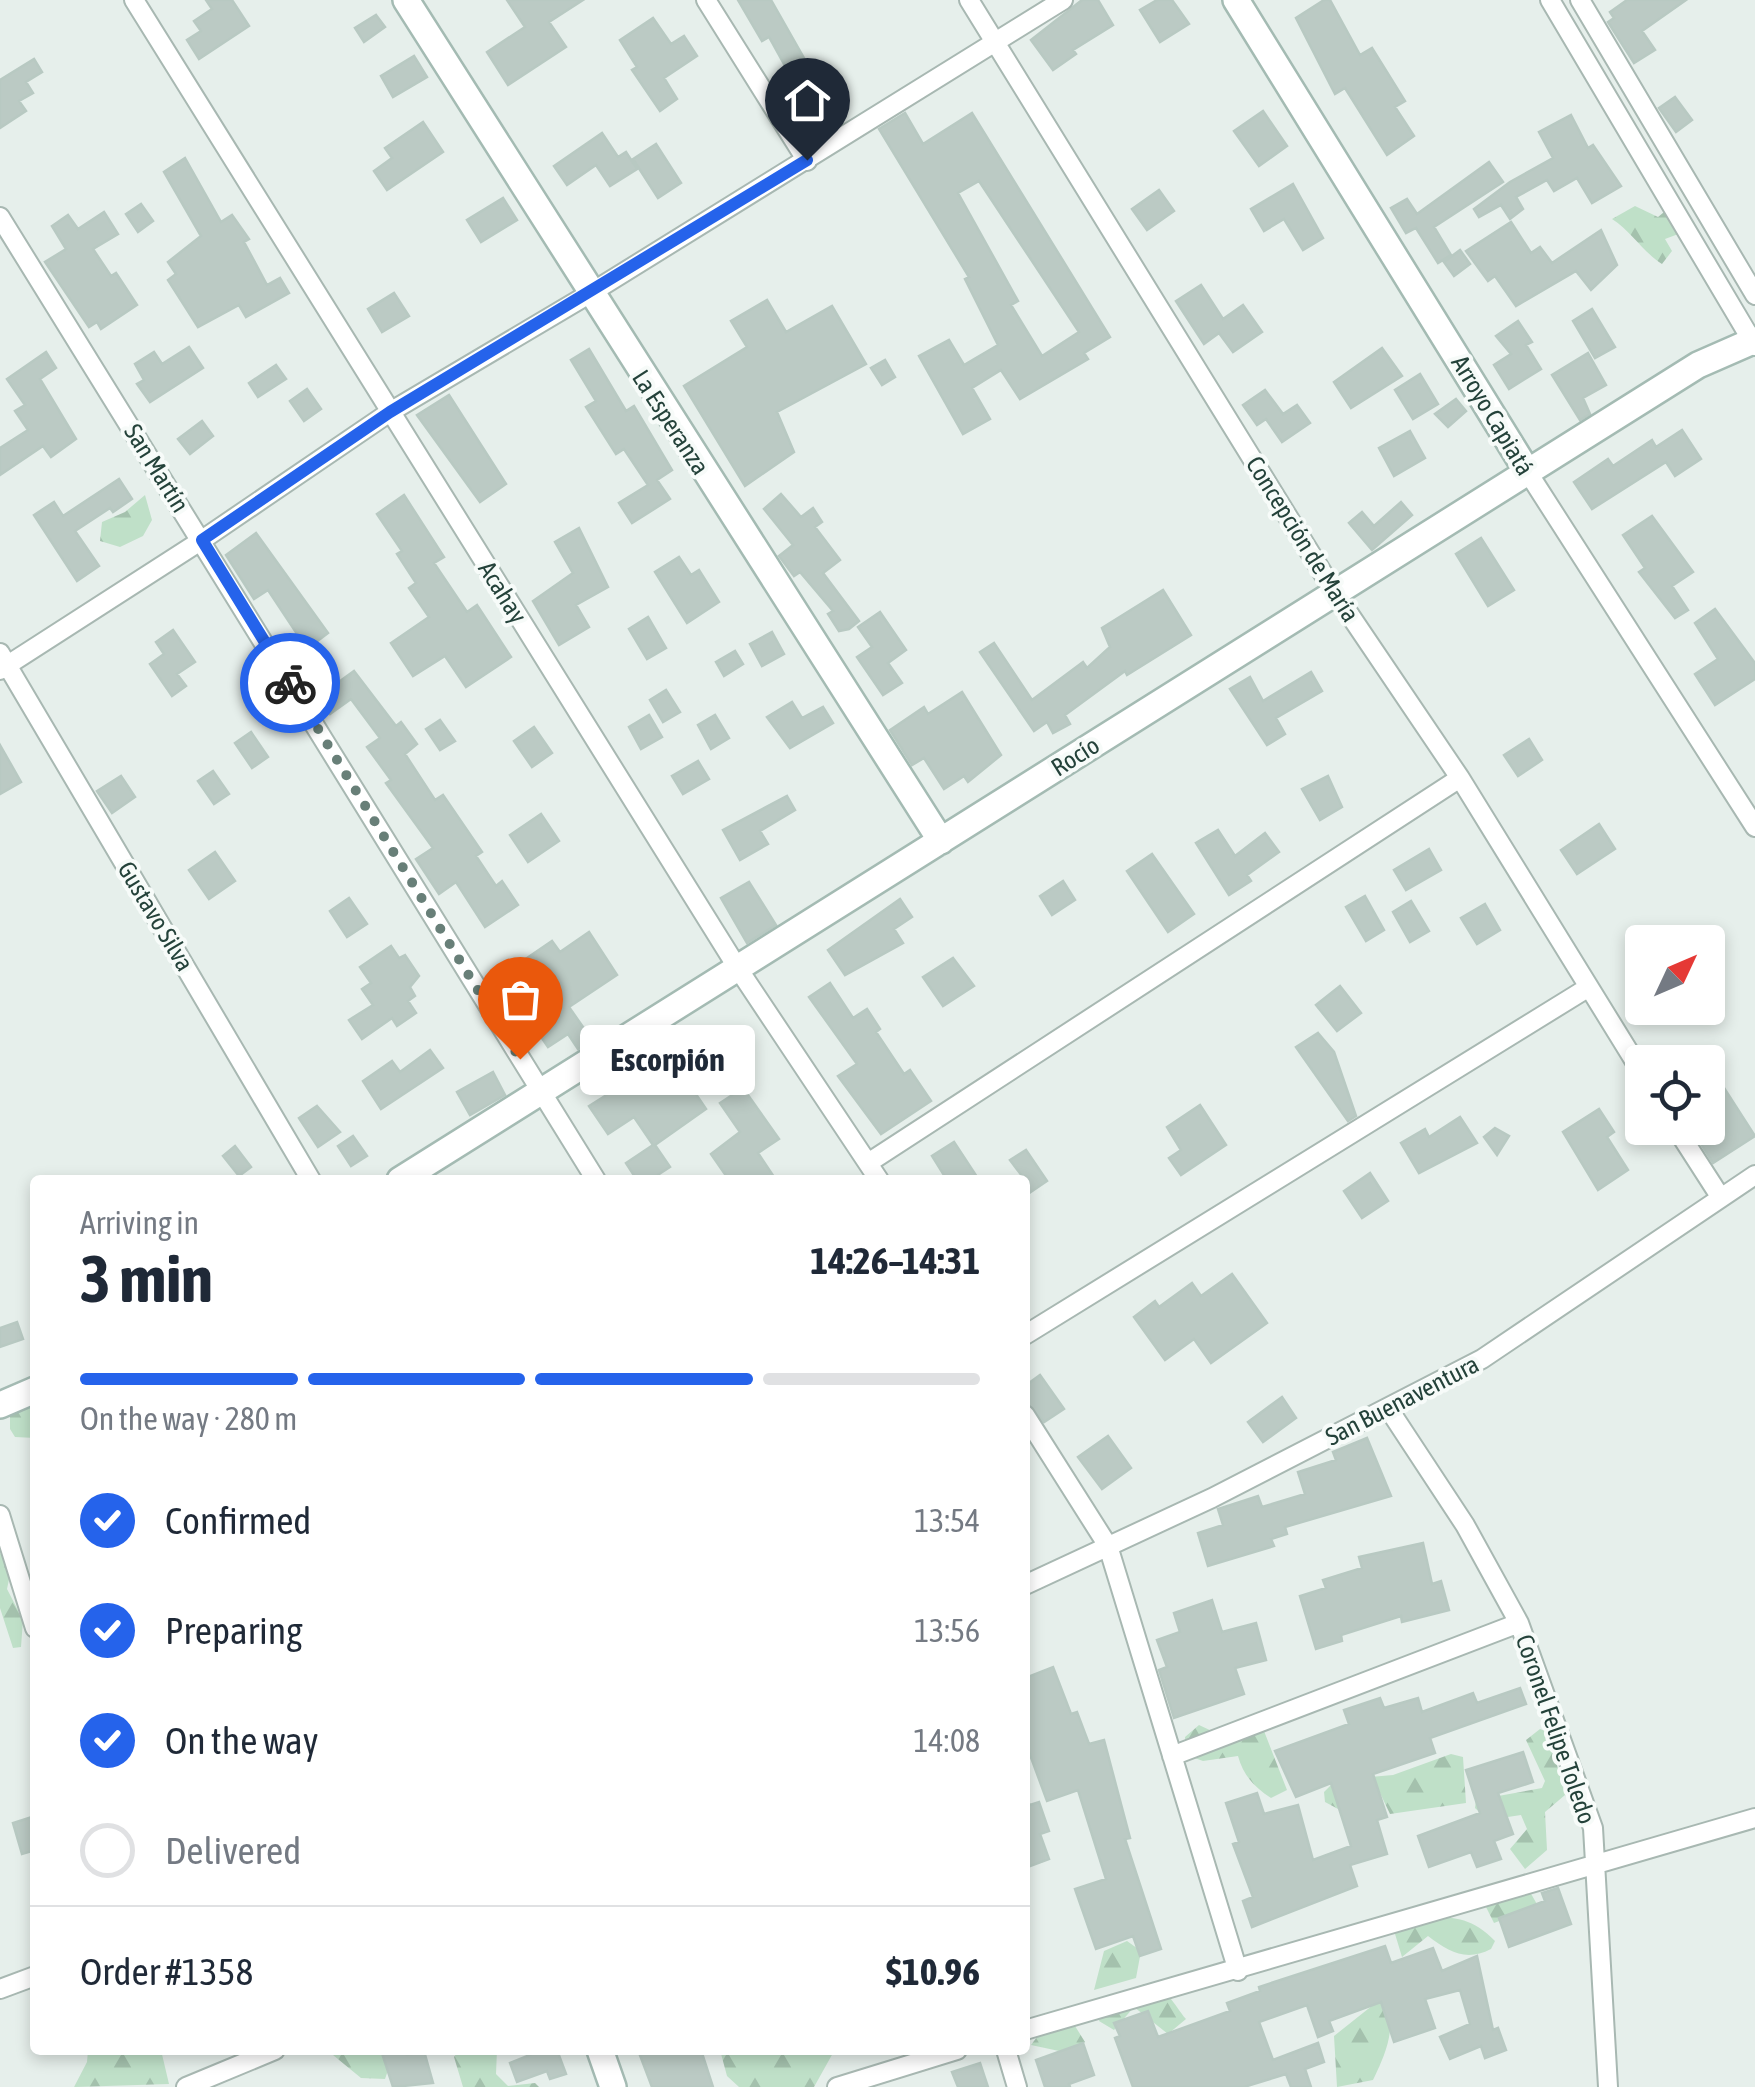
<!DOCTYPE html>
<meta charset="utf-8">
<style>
:root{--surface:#fff;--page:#f2f2f3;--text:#1f2937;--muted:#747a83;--line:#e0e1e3;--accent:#2563eb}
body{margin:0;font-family:"Asap Condensed",sans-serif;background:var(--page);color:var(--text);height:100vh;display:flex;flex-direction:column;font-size:38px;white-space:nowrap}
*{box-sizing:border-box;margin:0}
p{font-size:32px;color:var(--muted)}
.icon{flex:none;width:55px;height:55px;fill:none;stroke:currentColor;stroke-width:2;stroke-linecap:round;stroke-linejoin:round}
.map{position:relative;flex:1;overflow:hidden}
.drawer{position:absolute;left:30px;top:1175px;width:1000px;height:880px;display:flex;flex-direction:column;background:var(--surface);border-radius:10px;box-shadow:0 5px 15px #0003}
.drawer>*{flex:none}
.needle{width:65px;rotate:46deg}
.buttons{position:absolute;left:1625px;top:925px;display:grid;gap:20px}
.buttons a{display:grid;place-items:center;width:100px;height:100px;border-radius:10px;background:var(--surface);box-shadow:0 5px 15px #0003;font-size:50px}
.pin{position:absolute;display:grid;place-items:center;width:85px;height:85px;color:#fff;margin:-102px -42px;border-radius:50% 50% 50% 0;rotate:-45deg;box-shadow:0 0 10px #0007}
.pin .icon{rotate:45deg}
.courier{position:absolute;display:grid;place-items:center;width:100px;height:100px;margin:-50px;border:8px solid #2563eb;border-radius:50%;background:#fff;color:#222;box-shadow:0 2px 12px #0007}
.bubble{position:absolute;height:70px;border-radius:10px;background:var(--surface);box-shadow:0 5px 15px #0003;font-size:32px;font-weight:700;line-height:70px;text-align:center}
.summary em{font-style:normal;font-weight:700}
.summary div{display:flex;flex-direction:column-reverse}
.summary{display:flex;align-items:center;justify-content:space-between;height:170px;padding:0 50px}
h1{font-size:65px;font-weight:700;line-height:75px}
.bar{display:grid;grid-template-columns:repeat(4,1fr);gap:15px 10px;align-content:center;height:120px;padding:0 50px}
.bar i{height:12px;border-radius:8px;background:var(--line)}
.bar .on{background:var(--accent)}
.bar p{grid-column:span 4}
.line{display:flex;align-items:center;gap:25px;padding:0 50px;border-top:2px solid var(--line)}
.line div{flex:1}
ol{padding:0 50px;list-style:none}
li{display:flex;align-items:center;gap:30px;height:110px}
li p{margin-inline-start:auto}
li .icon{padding:10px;border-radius:50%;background:var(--accent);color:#fff;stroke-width:4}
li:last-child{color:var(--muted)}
li i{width:55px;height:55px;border:5px solid var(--line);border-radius:50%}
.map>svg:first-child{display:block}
.forest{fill:url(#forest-firs)}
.building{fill:#bbcac4;stroke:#b8c9c2;stroke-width:2.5;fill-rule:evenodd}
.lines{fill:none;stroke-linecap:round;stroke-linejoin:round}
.street-casing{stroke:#a8b8b2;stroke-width:22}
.secondary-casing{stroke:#a4bbb3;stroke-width:30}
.street{stroke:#fff;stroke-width:18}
.secondary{stroke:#fff;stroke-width:25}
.done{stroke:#687f78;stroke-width:10;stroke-dasharray:0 18}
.route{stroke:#2563eb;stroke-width:12}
.labels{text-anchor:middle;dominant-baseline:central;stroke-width:8;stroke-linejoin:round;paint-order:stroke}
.street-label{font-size:25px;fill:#24423a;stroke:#f7fbf9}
</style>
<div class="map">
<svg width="1755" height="2087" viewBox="0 0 1755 2087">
<defs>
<pattern id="forest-firs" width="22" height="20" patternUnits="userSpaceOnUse" patternTransform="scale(2.5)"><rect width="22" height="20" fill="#bfe0c8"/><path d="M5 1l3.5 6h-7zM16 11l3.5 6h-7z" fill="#a4c1ad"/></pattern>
</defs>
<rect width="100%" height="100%" fill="#e6efeb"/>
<path class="forest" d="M1680,199L1689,230L1665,239L1672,251L1662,264C1642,251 1632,232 1612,219L1635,206L1658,217Z
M145,495L152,520L143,536L120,547L100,541L102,522L125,512Z
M18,1408H35V1438L15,1437L10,1429V1413Z
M0,1553L12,1565L7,1589L23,1620L21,1647L13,1648L0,1608Z
M1199,1725L1231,1740L1255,1728L1264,1731L1287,1790L1271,1798C1254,1787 1243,1775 1238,1756L1203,1761L1186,1755L1185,1737Z
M1540,1729L1548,1732L1565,1795L1545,1812L1547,1850L1525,1869L1510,1849L1527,1829L1521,1815L1488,1820L1475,1808L1476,1800L1542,1788L1545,1781L1526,1740Z
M1451,1754L1463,1757L1466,1803L1390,1814L1380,1793L1340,1810L1325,1802L1324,1792L1336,1780L1393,1775Z
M1530,1892L1538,1906L1494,1923L1485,1905Z
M1407,1917C1445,1918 1467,1912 1495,1941L1491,1949C1466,1962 1449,1952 1428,1936L1402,1957L1392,1924Z
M1127,1941L1141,1951L1136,1978L1094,1990L1104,1951Z
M1144,1984C1165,1983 1174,2005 1186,2019L1168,2034L1134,2007L1114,2030L1099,2021L1102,2012Z
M1388,2001C1395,2032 1386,2053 1373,2080L1337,2087L1334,2036L1373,2005Z
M1048,2022L1075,2026L1085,2042L1073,2054L1031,2045Z
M88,2050H161L169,2084L74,2087L87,2062Z
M334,2050H395L385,2079L361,2078L333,2055Z
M459,2050H497L496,2074L508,2086L535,2083L539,2087H463L454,2057Z
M720,2050H832L833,2053L814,2087H739L727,2076Z"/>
<path class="building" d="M206,0H232L249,26L199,59L187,40L201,31L194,21L212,9Z
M507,0H583L549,22L566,47L508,85L487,52L525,27Z
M738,0H771L817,81L799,91L769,37L762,41Z
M1082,0H1098L1113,25L1073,50L1076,54L1053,70L1031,40Z
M1157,0H1172L1189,24L1160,42L1140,10Z
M1324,0H1330L1360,55L1372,48L1405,101L1395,107L1414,136L1387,155L1345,88L1335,94L1296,18Z
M1627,0H1686L1642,31L1655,50L1634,63L1608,22L1614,18L1610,12Z
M376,15L385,27L364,42L355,28Z
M653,18L671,44L684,36L697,56L664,78L677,99L660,111L632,70L637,67L620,40Z
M414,56L427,77L393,97L381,76Z
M34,59L42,72L26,82L33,93L19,101L26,111L0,128V80Z
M1675,97L1692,120L1676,132L1659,108Z
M1263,111L1287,146L1259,166L1234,131Z
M905,113L923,144L972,113L1110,337L1084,353L1088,359L1020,399L1001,370L972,388L990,419L963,434L919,356L949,340L964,365L998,345L965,279L969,277L879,129ZM979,181L1079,332L1042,356L1011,305L1018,301L958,193Z
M1571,115L1588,148L1593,145L1621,186L1592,203L1577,178L1554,191L1547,180L1516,197L1523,209L1510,219L1501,205L1479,217L1474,209L1510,182L1553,158L1539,132Z
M423,122L443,152L387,190L374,171L392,158L385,148Z
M602,133L618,157L626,152L637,169L610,186L596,165L567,185L554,166Z
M656,144L681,183L658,198L633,159Z
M185,158L221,222L232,215L249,239L244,242L267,285L280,278L289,293L246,317L239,305L198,327L168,280L176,274L168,262L201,236L164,172Z
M1489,162L1503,182L1434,227L1451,255L1438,263L1416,228L1406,233L1391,208L1407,199L1417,214Z
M1293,184L1323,238L1303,250L1284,219L1264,231L1251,209Z
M1159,190L1174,211L1147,230L1132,209Z
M503,198L517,220L481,242L467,220Z
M141,204L153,221L138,232L126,214Z
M104,212L118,234L93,249L111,276L116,273L137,305L101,329L97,322L89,327L45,262L66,249L52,226L68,215L78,229Z
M1511,222L1531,253L1540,247L1552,263L1601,230L1617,265L1591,290L1576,271L1516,306L1495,276L1488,281L1466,251Z
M1460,250L1470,264L1454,276L1444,262Z
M1201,285L1223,319L1243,305L1262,332L1233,352L1219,333L1204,344L1176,301Z
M394,293L409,316L382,332L368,309Z
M767,300L786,332L832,306L866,364L777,412L794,452L745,486L684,386L747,347L731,321Z
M1592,309L1615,347L1595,358L1573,321Z
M1518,321L1532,342L1526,345L1541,369L1509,389L1494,365L1511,354L1496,336Z
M189,347L203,368L150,402L137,384L144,380L135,364L154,352L162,364Z
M1382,348L1402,376L1351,408L1334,382Z
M589,349L626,411L634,406L672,470L657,480L670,499L632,523L619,503L648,485L624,449L616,454L586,407L596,401L571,360Z
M46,352L56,368L40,379L76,439L51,457L43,446L0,475V448L28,430L15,411L25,405L7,379Z
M1588,353L1606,385L1583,398L1590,414L1580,420L1552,375Z
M885,360L895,377L882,385L871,368Z
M276,365L286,379L258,397L249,383Z
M1420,374L1438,404L1413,419L1395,390Z
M307,389L321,409L304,421L290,401Z
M1265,390L1283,414L1297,405L1310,423L1282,442L1266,419L1257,425L1243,405Z
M449,395L506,484L480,502L417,415Z
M1456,399L1466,411L1448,427L1435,414Z
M202,421L213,436L190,454L178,439Z
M1682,430L1701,459L1675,476L1666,462L1592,509L1574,482L1608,459L1613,466L1652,440L1656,447Z
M1410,431L1425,458L1394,476L1379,448Z
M119,479L132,499L113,512L110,508L75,531L99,566L77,581L34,515L54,502L63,516Z
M781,494L801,517L813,508L822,522L815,527L840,560L823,573L859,621L849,629L839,631L828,614L833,611L800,572L794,576L779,556L793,545L764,509Z
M404,495L444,557L434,563L467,612L477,605L511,657L466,687L445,656L413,676L391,643L429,617L409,588L416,583L397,554L402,551L377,514Z
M1401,502L1412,515L1372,550L1349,523L1362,512L1374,526Z
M1652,516L1693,572L1672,586L1688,610L1675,618L1639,572L1645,568L1623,535Z
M579,528L608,587L576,605L589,627L559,645L533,601L573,573L555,542Z
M256,533L328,633L307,649L268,590L254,599L226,555Z
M1481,538L1514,590L1488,606L1456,554Z
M679,557L691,575L699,570L719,602L687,623L655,572Z
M1163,590L1191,635L1127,675L1125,671L1065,715L1070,724L1053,733L1047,722L1034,731L980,652L994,643L1032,700L1083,662L1087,668L1110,647L1102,628Z
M1715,609L1755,663V679L1715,705L1695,674L1718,659L1695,623Z
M880,612L906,650L888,663L902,683L883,695L857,657L872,647L858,627Z
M648,617L666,648L647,659L629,629Z
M173,630L195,662L177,674L186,686L172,696L150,664L164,654L156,642Z
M772,632L784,654L762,666L750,644Z
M735,651L743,664L724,676L716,662Z
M354,671L396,726L401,722L417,744L405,754L435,800L443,795L482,852L476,856L496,886L502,881L518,905L485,927L456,882L439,894L416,859L433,848L386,783L391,780L367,747L380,738L351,699L330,714L318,697Z
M1311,672L1322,691L1276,718L1285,734L1267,745L1230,689L1250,677L1263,701Z
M666,690L680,712L663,722L650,700Z
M962,692L1001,755L968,782L964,776L944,789L924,758L912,765L890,730L924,707L928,714Z
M792,702L802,718L823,707L833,723L790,748L767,717Z
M649,715L662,737L641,749L629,727Z
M715,715L729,738L711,749L698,725Z
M440,720L455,741L440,750L426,729Z
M534,727L552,753L532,767L514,741Z
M251,732L268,757L252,768L235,743Z
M1529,739L1542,760L1518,776L1504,755Z
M0,745L21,782L0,794Z
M698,761L709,779L683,794L672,776Z
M213,771L229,794L214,804L198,781Z
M121,776L135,797L112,813L97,791Z
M1328,776L1342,807L1320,820L1302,789Z
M787,796L795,810L760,831L768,844L740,860L723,830Z
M541,814L559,841L528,862L510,835Z
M1599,824L1615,849L1577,874L1561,850Z
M1218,830L1235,856L1265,833L1279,852L1247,875L1251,881L1229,895L1196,843Z
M1429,849L1441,870L1406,890L1394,870Z
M215,852L235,881L209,899L189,870Z
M1152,854L1194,914L1168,932L1127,871Z
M1063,881L1075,900L1052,915L1040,896Z
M749,882L776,925L747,943L721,898Z
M1365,896L1384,930L1366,941L1346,907Z
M349,898L367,924L347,937L330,911Z
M900,899L912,917L894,929L903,943L845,975L828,950Z
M1411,901L1429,931L1410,942L1393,912Z
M1485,904L1500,930L1477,944L1461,918Z
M589,932L617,975L569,1007L592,1040L578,1049L568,1034L548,1047L522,1009L514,1015L492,982L552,941L560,952Z
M391,946L399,958L405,955L419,976L410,987L415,996L408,1001L416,1013L397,1026L392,1018L362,1039L349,1020L373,1005L362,989L371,983L360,967Z
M953,958L974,986L943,1006L923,977Z
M830,983L853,1018L867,1009L880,1029L876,1032L904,1074L910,1070L931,1101L881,1134L838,1076L857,1064L809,997Z
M1340,986L1361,1013L1337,1031L1316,1005Z
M724,1031L736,1048L687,1081L706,1109L655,1145L670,1167L650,1180H637L626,1163L653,1145L634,1117L608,1134L589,1106L616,1089L612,1083L634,1069L641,1080Z
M1318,1033L1334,1052L1356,1116L1348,1121L1296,1047Z
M430,1050L443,1068L381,1109L363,1081L392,1061L400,1072Z
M1708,1063L1755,1136L1713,1163L1691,1128H1708Z
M493,1072L505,1095L470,1115L457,1092Z
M743,1088L779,1139L758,1153L776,1180H729L711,1154L740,1132L720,1103Z
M1200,1105L1226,1145L1181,1175L1169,1158L1181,1150L1167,1127Z
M317,1106L340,1132L318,1147L299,1118Z
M1599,1109L1614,1132L1607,1137L1628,1170L1598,1190L1563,1132Z
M1460,1117L1477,1143L1419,1173L1401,1143L1425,1129L1429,1137Z
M1495,1128L1509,1136L1497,1155L1484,1137Z
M353,1136L367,1156L351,1166L338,1146Z
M954,1142L979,1180H947L932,1156Z
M235,1146L251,1167L239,1176L223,1156Z
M1026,1150L1047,1181L1025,1196V1180L1010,1160Z
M1370,1173L1388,1201L1362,1218L1344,1191Z
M1232,1274L1267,1323L1211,1363L1194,1339L1165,1360L1134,1317L1155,1301L1159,1307L1192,1283L1201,1296Z
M17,1322L23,1339L0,1347V1328Z
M1040,1375L1064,1409L1044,1422L1025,1401V1386Z
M1282,1397L1296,1418L1263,1442L1248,1422Z
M1108,1436L1131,1468L1102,1489L1078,1457Z
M1367,1438L1391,1496L1285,1527L1287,1534L1271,1539L1274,1546L1208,1566L1198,1533L1223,1525L1218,1509L1258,1496L1262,1507L1305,1494L1298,1472L1336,1460L1333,1452Z
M1423,1543L1432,1584L1441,1581L1449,1610L1402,1622L1401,1616L1341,1635L1342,1641L1316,1649L1300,1596L1326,1588L1323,1580L1362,1568L1359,1557Z
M1212,1600L1222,1632L1256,1623L1266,1660L1235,1668L1244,1694L1174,1718L1159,1670L1167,1667L1157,1640L1180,1632L1174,1613Z
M1053,1667L1071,1714L1077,1712L1089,1744L1104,1740L1130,1838L1125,1839L1161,1949L1140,1956L1133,1936L1096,1949L1075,1889L1106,1879L1078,1790L1047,1801L1025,1741V1678Z
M1520,1688L1526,1704L1430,1738L1435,1753L1373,1774L1387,1817L1377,1820L1387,1854L1350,1865L1357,1886L1252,1927L1243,1901L1253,1897L1233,1844L1239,1842L1226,1803L1257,1793L1264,1814L1298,1805L1313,1860L1351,1846L1331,1783L1296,1797L1275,1751L1349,1724L1344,1710L1380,1698L1384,1708L1418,1698L1422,1712L1473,1693L1477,1703Z
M1523,1752L1533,1782L1498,1793L1513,1834L1494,1841L1501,1859L1477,1867L1471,1852L1429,1867L1418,1836L1480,1813L1466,1770Z
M1025,1799L1030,1805L1039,1802L1049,1831L1040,1834L1049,1859L1025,1868Z
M35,1816V1850L22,1854L13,1823Z
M1558,1888L1571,1924L1509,1947L1499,1918L1545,1901L1542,1893Z
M1385,1946L1391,1963L1433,1948L1442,1971L1477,1956L1493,2030L1498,2028L1506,2050L1485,2058L1481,2046L1450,2059L1440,2037L1470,2024L1460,1990L1425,1999L1435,2028L1394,2042L1381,2002L1329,2021L1333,2031L1318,2037L1307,2005L1259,2022L1273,2060L1318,2043L1324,2062L1305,2069L1311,2087H1291L1286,2074L1244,2087H1133L1115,2038L1120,2036L1114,2023L1148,2011L1158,2037L1230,2011L1227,2003L1260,1991L1259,1987Z
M1083,2043L1094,2075L1069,2084L1070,2087H1045L1036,2060Z
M381,2050H405L407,2055L424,2051L433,2083L393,2087Z
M529,2050H557L566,2074L550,2079L547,2071L517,2082L510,2063L530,2055Z
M638,2050H701L713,2087H652Z
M980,2063L988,2087H958L952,2072Z"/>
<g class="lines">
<g class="street-casing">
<path id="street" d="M134,0L737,967L879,1180
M706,0L807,161
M969,0L1335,593L1460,778L1642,1073
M1550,0L1755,346
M1580,0L1755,295
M0,217L596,1180
M1527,471L1755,827
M0,653L311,1180
M0,670L202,540L390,412L589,294L1063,0
M1676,1128L1721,1198
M868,1163L1460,778
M1025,1335L1589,987
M1388,1408L1465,1525L1519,1623L1593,1828L1608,2087
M1025,1415L1108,1546L1238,1971
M0,1515L35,1628
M1025,1585L1212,1498L1482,1359L1755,1175
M1172,1756L1519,1623
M0,1989L35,1976
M1025,2030L1755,1818
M1006,2050L1017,2087
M186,2087L275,2050
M837,2087L957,2050"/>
</g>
<g class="secondary-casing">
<path id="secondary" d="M406,0L941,841
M1236,0L1527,471
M400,1180L1698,365L1755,340
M0,1405L35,1390
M600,2050L613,2087"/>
</g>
<use href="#street" class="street"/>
<use href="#secondary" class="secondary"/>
</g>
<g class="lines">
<path class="done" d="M290,683L520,1059"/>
<path class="route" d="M290,683L202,540L390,412L807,160"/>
</g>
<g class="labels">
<g class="street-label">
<text transform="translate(1493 415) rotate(59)">Arroyo Capiatá</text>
<text transform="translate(671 422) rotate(57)">La Esperanza</text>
<text transform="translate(157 468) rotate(58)">San Martín</text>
<text transform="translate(1303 539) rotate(58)">Concepción de María</text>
<text transform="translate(503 592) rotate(58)">Acahay</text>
<text transform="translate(1075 756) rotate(-32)">Rocío</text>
<text transform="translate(156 916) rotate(59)">Gustavo Silva</text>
<text transform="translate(1402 1400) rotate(-27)">San Buenaventura</text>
<text transform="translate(1556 1729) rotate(71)">Coronel Felipe Toledo</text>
</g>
</g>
</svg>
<div class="buttons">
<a><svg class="needle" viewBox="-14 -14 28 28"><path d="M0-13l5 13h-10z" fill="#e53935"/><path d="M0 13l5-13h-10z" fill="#747a83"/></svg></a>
<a><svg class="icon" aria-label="locate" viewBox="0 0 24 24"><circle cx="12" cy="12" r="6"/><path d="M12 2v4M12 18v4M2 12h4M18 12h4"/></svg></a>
</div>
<div class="pin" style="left:520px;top:1059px;background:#ea580c"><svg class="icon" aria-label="bag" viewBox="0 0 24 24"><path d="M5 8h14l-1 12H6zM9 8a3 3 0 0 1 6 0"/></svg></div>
<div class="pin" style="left:807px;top:160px;background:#1f2937"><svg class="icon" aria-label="home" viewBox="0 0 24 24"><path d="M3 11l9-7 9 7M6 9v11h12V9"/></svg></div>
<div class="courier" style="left:290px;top:683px"><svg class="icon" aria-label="bike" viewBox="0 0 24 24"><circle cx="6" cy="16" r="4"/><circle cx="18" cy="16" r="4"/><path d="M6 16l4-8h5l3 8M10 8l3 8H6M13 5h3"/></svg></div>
<div class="bubble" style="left:580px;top:1025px;width:175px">Escorpión</div>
<section class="drawer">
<div class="summary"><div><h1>3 min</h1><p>Arriving in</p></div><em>14:26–14:31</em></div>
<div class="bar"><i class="on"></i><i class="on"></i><i class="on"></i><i></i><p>On the way · 280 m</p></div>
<ol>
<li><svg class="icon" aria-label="check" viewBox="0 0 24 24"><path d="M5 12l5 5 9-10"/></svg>Confirmed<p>13:54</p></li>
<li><svg class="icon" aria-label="check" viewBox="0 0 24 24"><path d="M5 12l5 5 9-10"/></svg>Preparing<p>13:56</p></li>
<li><svg class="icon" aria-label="check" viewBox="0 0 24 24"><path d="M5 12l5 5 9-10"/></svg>On the way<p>14:08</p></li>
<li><i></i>Delivered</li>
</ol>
<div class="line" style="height:130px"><div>Order #1358</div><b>$10.96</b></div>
</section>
</div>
